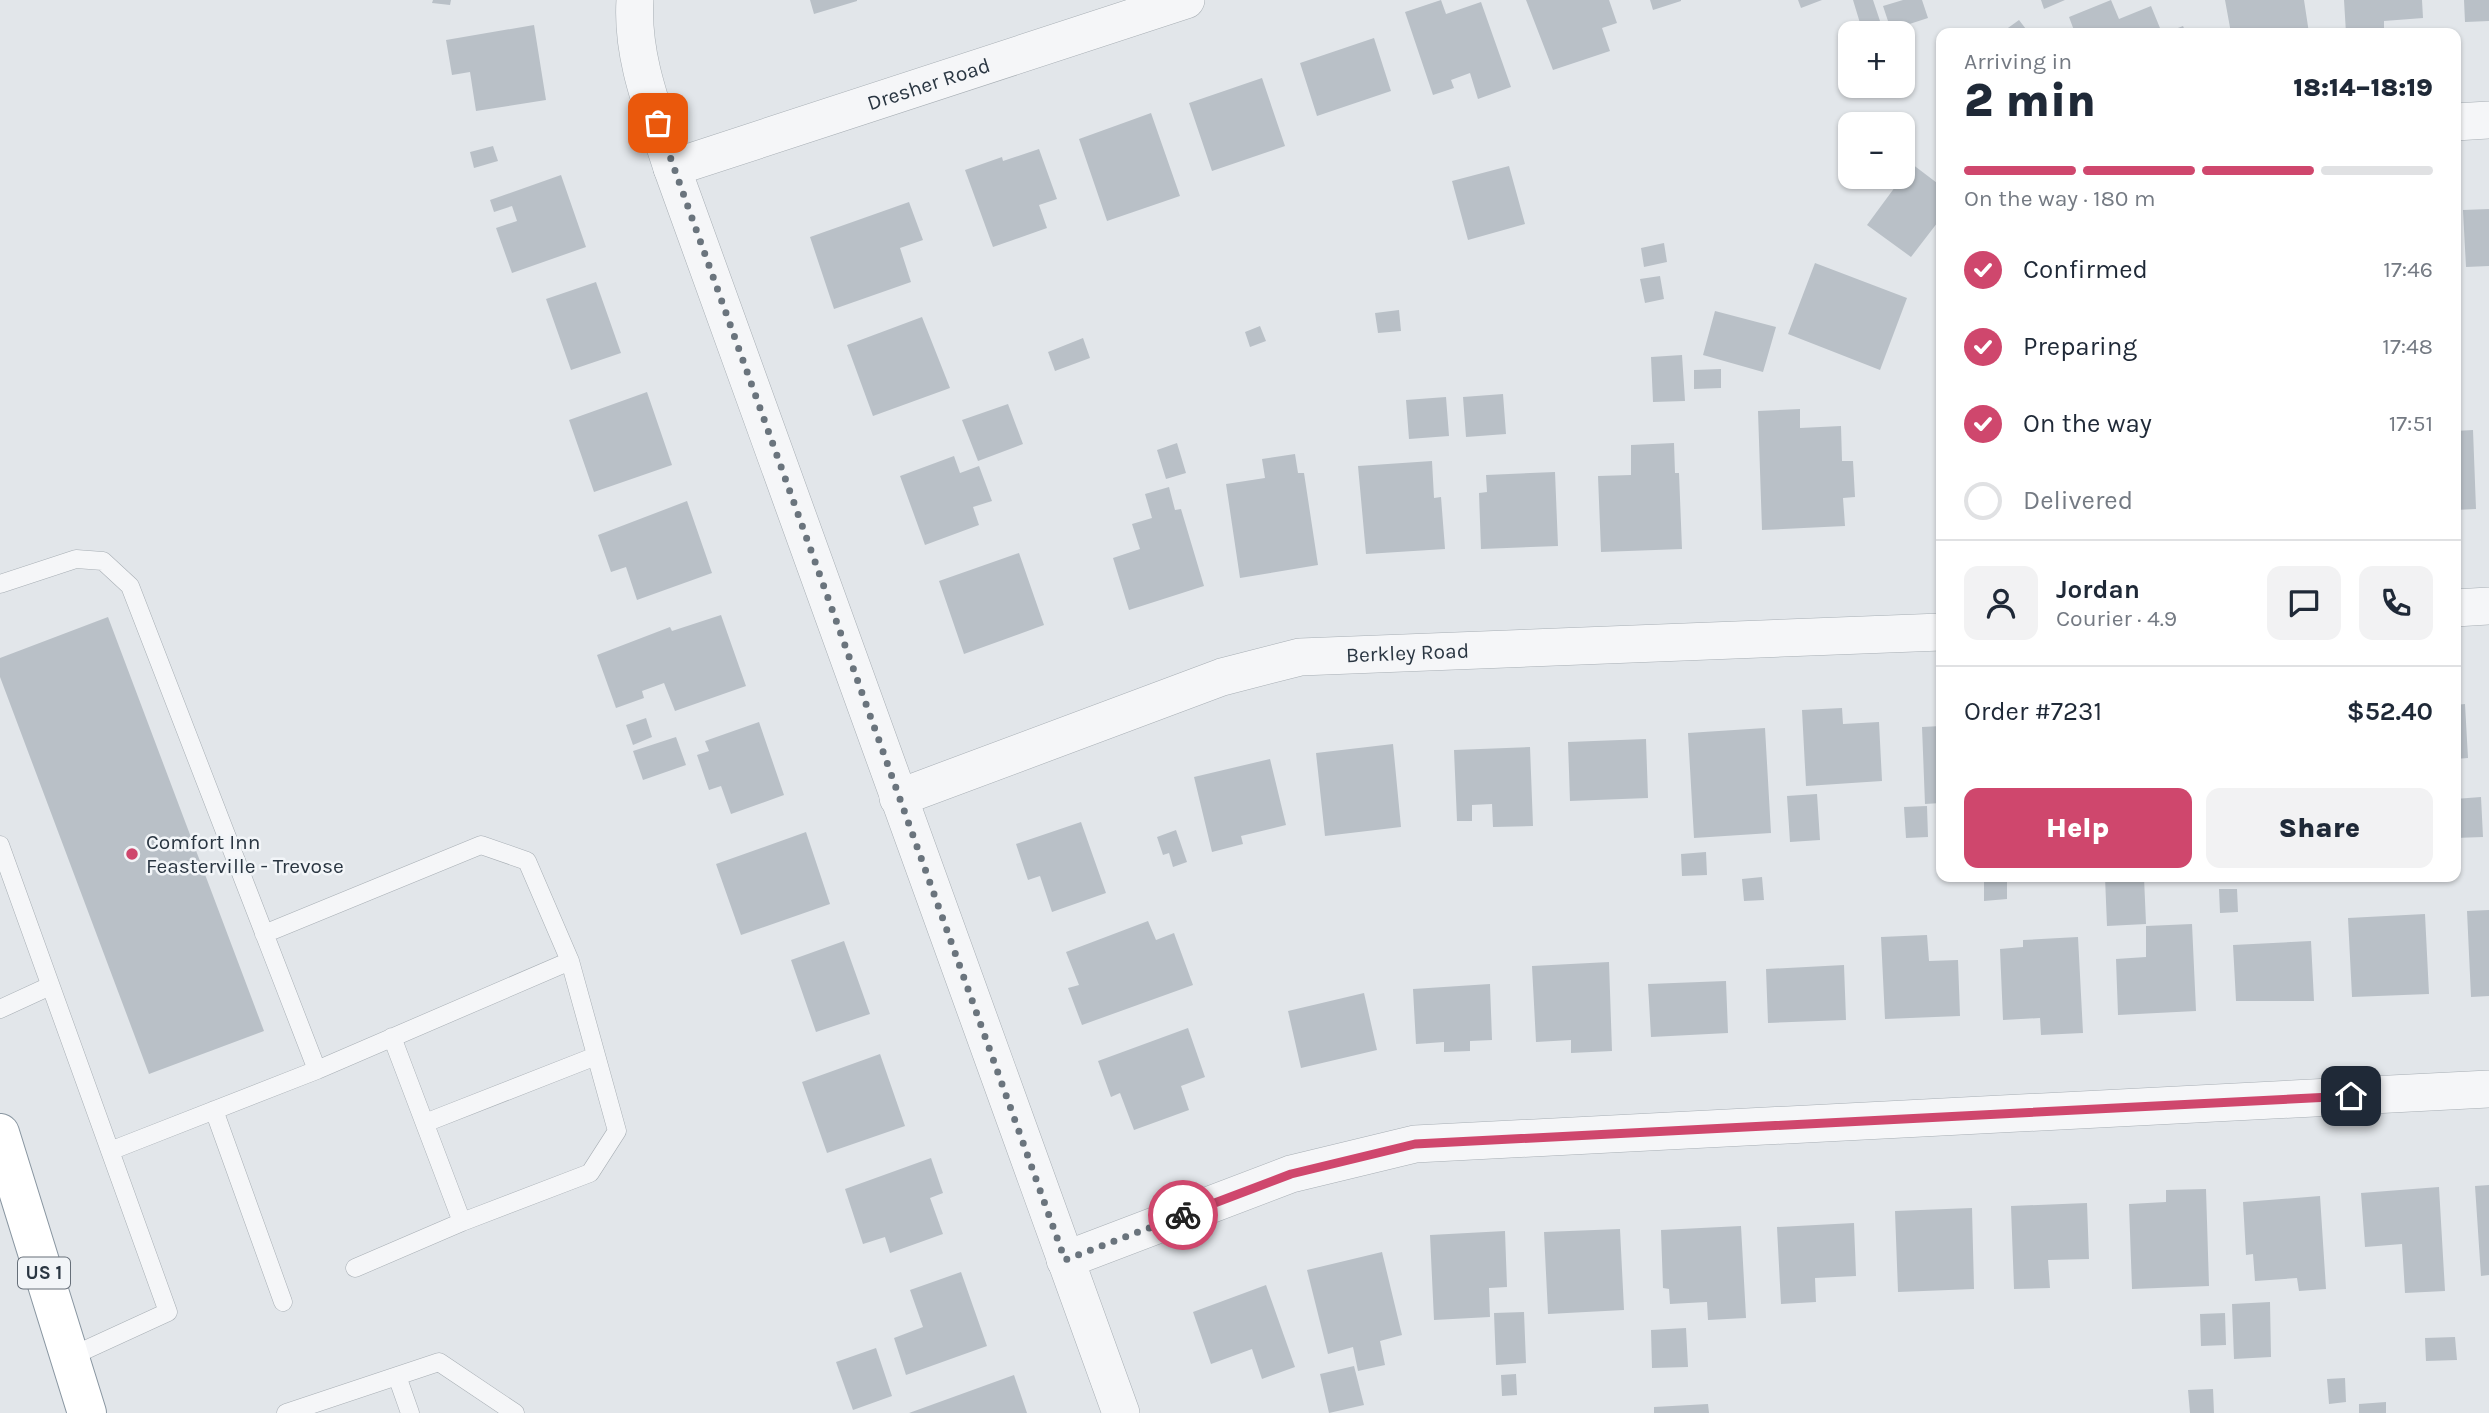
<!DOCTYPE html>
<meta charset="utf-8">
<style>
:root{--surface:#fff;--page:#f2f2f3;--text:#1f2937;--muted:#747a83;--line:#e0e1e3;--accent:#cf476d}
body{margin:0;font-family:Karla,sans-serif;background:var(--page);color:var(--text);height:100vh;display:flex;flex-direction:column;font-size:26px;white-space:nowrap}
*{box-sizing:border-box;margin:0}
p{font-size:23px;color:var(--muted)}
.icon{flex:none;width:38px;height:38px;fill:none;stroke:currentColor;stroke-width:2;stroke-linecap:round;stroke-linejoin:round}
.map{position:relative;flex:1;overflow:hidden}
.drawer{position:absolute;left:1936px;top:28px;width:525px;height:854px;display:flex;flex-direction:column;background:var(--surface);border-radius:14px;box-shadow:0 2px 5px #0004}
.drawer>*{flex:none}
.buttons{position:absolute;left:1838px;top:21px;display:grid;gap:14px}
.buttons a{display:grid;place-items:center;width:77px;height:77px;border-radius:14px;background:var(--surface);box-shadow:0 2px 5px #0004;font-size:35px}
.pin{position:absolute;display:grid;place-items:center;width:60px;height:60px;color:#fff;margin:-30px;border-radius:14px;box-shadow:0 4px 10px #0006}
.courier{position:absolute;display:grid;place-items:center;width:70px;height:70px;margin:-35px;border:5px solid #cf476d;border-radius:50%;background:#fff;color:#222;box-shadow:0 2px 9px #0007}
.head em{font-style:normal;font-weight:800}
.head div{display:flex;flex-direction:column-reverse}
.head{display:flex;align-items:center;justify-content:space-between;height:119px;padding:0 28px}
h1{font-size:46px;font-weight:800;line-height:52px}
.bar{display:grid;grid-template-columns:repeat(4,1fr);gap:10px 7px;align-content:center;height:84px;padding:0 28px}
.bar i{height:9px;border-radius:5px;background:var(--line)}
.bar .on{background:var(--accent)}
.bar p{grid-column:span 4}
.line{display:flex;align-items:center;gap:18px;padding:0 28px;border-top:2px solid var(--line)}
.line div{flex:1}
.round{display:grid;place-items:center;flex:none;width:74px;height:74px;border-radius:14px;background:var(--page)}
ol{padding:0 28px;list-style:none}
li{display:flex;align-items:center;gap:21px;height:77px}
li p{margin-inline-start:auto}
li .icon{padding:7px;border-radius:50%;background:var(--accent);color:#fff;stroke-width:4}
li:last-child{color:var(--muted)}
li i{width:38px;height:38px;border:4px solid var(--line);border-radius:50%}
.action{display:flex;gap:14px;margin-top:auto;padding:14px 28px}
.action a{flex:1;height:80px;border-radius:14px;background:var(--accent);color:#fff;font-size:28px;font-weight:800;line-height:80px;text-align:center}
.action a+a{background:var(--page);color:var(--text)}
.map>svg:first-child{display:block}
.building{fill:#b9c0c7}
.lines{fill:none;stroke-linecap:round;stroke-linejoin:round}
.service-casing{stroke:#a7aeb4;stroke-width:19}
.minor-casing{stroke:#a7aeb4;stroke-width:38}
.trunk-casing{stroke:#8996a1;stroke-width:40}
.service{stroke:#f5f6f8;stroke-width:18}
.minor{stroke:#f5f6f8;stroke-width:37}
.trunk{stroke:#fff;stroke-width:38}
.done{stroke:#6a747d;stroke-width:7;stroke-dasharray:0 12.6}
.route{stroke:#cf476d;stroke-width:9}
.poi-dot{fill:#cf476d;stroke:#f2f5f8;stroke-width:2.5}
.labels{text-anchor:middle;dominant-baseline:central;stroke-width:5;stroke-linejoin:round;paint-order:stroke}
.shield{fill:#f2f5f8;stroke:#666f79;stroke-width:2}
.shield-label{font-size:19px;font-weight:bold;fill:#2a3642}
.street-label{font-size:21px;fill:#2a3642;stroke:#f2f5f8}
.poi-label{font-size:21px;fill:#2a3642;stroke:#f2f5f8;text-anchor:start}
</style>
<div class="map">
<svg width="2489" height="1413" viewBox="0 0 2489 1413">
<rect width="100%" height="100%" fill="#e2e6ea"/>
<path class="building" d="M433,0H451L450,5L432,3Z
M810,0H857V1L814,14Z
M1441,0L1446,14L1481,2L1511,87L1478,99L1470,73L1451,80L1454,88L1433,95L1405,12Z
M1526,0H1609L1617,23L1602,28L1610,51L1553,70Z
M1650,0H1681V1L1653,10Z
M1798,0H1822L1801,8Z
M1853,0H1873L1884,33H1863Z
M1903,0H1922L1928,18L1891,30L1883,6Z
M2041,0H2065L2044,9Z
M2111,0L2119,19L2151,6L2162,33H2075L2069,17Z
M2225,0H2304L2309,33H2269L2268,30L2231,33Z
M2344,0H2422L2423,18L2384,21V33H2346Z
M2464,0H2489V21L2465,22Z
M2019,20L2029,33H2001Z
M534,25L546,100L476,111L470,72L452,75L446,40Z
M2183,26L2186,33H2165Z
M1374,38L1391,91L1317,116L1300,63Z
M1262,78L1285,146L1212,171L1189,103Z
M1151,113L1180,196L1107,221L1079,139Z
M493,146L498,161L474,168L470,152Z
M1039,149L1057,199L1039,205L1047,228L993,247L965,170L1002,157L1003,161Z
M1912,164L1941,186V218L1911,257L1867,225Z
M1509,166L1525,224L1468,240L1452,181Z
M561,175L586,247L512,273L496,228L517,221L512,206L494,212L490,200Z
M909,202L923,240L900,248L911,282L834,309L810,237Z
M2489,209V266L2466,267L2463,210Z
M1664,243L1667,262L1644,267L1641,248Z
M1815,263L1907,298L1880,370L1788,334Z
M1660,276L1664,299L1645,303L1640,279Z
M596,282L621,353L571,370L546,299Z
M1399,310L1401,331L1378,333L1375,313Z
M1715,311L1776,327L1763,372L1703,355Z
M922,317L950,388L873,416L847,345Z
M1260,326L1266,341L1250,347L1245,332Z
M1083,338L1090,358L1055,371L1048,352Z
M1682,355L1685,401L1653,402L1651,357Z
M1721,369V388L1694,389V370Z
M647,392L672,465L594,492L569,420Z
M1503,394L1506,434L1466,437L1463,397Z
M1446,397L1449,436L1409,439L1406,400Z
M1008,404L1023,444L978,461L962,420Z
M1800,409V428L1841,426L1842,461H1853L1855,497L1843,498L1845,526L1762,530L1758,411Z
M2473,430L2476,509L2455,510V431Z
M1177,443L1186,473L1166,479L1157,450Z
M1674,443L1675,473H1679L1682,549L1601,552L1598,476L1631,475V445Z
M1295,454L1298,473H1304L1318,565L1240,578L1226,484L1265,478L1262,459Z
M954,456L960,473L979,466L992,501L973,507L979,525L925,545L900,476Z
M1432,461L1434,498L1441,497L1445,549L1366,554L1358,466Z
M1555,472L1558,546L1481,549L1479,493L1487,492L1486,475Z
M1169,487L1175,510L1181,509L1204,586L1129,610L1113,558L1140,549L1132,524L1152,518L1145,494Z
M687,501L712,573L637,600L626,567L611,572L598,535Z
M1019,553L1044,625L964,654L939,581Z
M721,615L746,686L675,711L664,683L642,691L644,698L616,708L597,655L670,627L672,631Z
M108,617L264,1031L149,1074L0,677V658Z
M2465,704L2468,758L2455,759V705Z
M1842,708L1843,724L1879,722L1882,781L1806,786L1802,710Z
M646,718L652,737L633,745L626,725Z
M759,722L784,795L731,814L721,786L709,790L697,755L709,751L705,741Z
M1941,726V803L1925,804L1922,727Z
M1765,728L1771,833L1694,838L1688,733Z
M676,737L686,765L643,780L633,751Z
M1646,739L1648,798L1570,801L1568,742Z
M1393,744L1401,827L1325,836L1316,753Z
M1530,747L1533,826L1493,827L1492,804L1472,805V821H1457L1454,750Z
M1270,759L1286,825L1241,836L1243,844L1212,852L1194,777Z
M1817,794L1820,840L1790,842L1787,796Z
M2481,797L2483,837L2455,838V799Z
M1927,806L1928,837L1906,838L1904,807Z
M1081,822L1106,893L1052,912L1040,876L1028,880L1016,844Z
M1176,830L1187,862L1173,867L1169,853L1163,855L1157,837Z
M806,832L830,904L741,935L716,864Z
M1706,852L1707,875L1682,876L1681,854Z
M1762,877L1764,900L1744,901L1742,879Z
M2007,877V899L1984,901V878Z
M2105,877H2144L2146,924L2107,926Z
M2219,889H2237L2238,912L2220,913Z
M2489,910V996L2471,997L2467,911Z
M2425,914L2429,994L2352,997L2348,918Z
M1148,921L1156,940L1174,933L1193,985L1082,1025L1068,988L1079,985L1066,952Z
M2192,924L2196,1011L2118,1015L2116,959L2146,957V926Z
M1927,935L1929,961L1958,960L1960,1016L1885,1019L1881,937Z
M2078,937L2083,1033L2041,1035L2040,1018L2003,1020L2000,949L2023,947V940Z
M844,941L870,1014L816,1032L791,960Z
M2311,941L2314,1001H2236L2233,945Z
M1609,962L1612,1051L1571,1053V1040L1536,1042L1532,966Z
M1844,965L1846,1020L1768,1023L1766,969Z
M1726,981L1728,1033L1651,1037L1648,984Z
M1490,984L1492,1040L1470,1041V1051L1444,1052V1042L1416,1044L1413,989Z
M1364,993L1377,1050L1301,1068L1288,1011Z
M1188,1028L1205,1077L1181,1086L1189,1110L1134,1130L1120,1093L1111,1097L1098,1061Z
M880,1054L905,1126L827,1153L802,1082Z
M931,1158L943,1193L930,1198L943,1234L890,1253L885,1237L863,1244L845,1189Z
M2489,1185V1275L2481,1276L2475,1186Z
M2439,1187L2445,1291L2405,1293L2402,1244L2365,1247L2361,1193Z
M2206,1189L2209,1286L2132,1289L2129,1204L2166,1202V1190Z
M2320,1196L2326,1289L2299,1291L2297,1278L2255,1281L2253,1254L2246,1255L2243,1202Z
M2087,1203L2089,1259L2048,1260L2050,1288L2014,1289L2011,1206Z
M1972,1208L1974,1289L1898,1292L1895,1211Z
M1854,1223L1856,1276L1815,1278L1816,1302L1781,1304L1777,1227Z
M1741,1226L1746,1318L1708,1320L1707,1302L1670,1304L1669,1289L1663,1288L1661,1230Z
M1620,1229L1624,1310L1548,1314L1544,1232Z
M1505,1231L1507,1287L1489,1288L1490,1317L1434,1320L1430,1235Z
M1382,1252L1402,1335L1380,1341L1385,1365L1358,1371L1353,1347L1328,1354L1307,1270Z
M961,1272L987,1346L906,1375L894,1338L923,1327L910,1290Z
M1266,1285L1295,1367L1262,1379L1252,1349L1211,1364L1193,1312Z
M2270,1302L2271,1357L2234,1359L2232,1304Z
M1524,1312L1526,1363L1496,1365L1494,1313Z
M2225,1313L2226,1345L2201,1346L2200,1314Z
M1686,1328L1688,1367L1652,1368L1651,1330Z
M2455,1337L2457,1360L2426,1361L2425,1338Z
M876,1348L892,1396L853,1410L836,1362Z
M1354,1366L1364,1405L1329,1413L1320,1374Z
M1516,1374L1517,1395L1502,1396L1501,1375Z
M1014,1375L1027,1413H909Z
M2345,1378L2346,1402L2329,1404L2327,1379Z
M2213,1389L2214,1413H2190L2188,1390Z
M2386,1402V1413H2359V1404Z
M1708,1404L1709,1413H1654V1407Z"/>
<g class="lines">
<g class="service-casing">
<path id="service" d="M0,584L76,559L103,561L130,586L317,1070L110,1151
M0,845L168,1312L70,1357
M264,934L481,845L527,861L570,961L317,1070
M0,1009L50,986
M392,1037L462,1222L590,1173L617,1131L570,961
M214,1110L283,1302
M425,1123L596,1056
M355,1268L462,1222
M397,1376L410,1413
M286,1413L439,1362L515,1413"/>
</g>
<g class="minor-casing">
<g id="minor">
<path d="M635,0C631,58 655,114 672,168L1121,1413"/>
<path d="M2455,122L2489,120"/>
<path id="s1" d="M672,168L1186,0"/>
<path d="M2455,608L2489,606"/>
<path id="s2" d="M898,798L1222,677L1300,657L1941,632"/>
<path d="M1065,1260L1291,1174L1415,1144L2489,1089"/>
</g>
</g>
<g class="trunk-casing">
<path id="trunk" d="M0,1133L87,1413"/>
</g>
<use href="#service" class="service"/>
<use href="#minor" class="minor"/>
<use href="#trunk" class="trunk"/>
</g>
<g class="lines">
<path class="done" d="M658,123L1065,1260L1183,1215"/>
<path class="route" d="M1183,1215L1291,1174L1415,1144L2351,1096"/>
</g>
<circle class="poi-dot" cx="132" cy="854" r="7"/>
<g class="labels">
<rect class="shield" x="18" y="1257.5" width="52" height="31" rx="5"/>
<g class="shield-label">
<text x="44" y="1273">US 1</text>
</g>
<g class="street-label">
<text stroke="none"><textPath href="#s1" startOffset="270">Dresher Road</textPath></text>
<text stroke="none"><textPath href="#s2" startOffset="534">Berkley Road</textPath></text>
</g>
<g class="poi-label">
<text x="146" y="842">Comfort Inn<tspan x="146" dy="24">Feasterville - Trevose</tspan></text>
</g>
</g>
</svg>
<div class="buttons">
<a>+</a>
<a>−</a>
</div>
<div class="pin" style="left:658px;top:123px;background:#ea580c"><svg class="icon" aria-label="bag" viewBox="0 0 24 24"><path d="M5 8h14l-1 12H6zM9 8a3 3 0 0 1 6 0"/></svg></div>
<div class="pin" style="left:2351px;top:1096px;background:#1f2937"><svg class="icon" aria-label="home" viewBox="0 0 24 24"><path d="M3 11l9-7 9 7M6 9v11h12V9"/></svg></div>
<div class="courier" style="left:1183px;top:1215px"><svg class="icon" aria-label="bike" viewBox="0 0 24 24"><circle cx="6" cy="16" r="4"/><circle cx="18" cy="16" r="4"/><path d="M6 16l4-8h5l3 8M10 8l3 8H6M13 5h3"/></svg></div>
<section class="drawer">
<div class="head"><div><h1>2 min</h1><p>Arriving in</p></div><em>18:14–18:19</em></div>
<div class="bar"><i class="on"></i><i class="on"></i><i class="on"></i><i></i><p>On the way · 180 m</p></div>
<ol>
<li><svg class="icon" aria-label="check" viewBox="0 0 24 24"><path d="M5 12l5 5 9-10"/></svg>Confirmed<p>17:46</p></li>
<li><svg class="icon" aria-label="check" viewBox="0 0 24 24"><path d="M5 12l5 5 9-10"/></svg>Preparing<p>17:48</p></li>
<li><svg class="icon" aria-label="check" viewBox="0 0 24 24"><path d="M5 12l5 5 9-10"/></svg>On the way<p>17:51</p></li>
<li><i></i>Delivered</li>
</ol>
<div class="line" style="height:126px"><a class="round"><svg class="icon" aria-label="person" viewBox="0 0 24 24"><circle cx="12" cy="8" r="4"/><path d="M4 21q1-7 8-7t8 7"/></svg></a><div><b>Jordan</b><p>Courier · 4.9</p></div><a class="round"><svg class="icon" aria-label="chat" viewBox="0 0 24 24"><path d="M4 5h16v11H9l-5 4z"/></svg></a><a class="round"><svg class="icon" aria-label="phone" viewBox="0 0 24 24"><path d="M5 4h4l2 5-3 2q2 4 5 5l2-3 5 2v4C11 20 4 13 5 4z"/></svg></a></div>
<div class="line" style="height:91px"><div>Order #7231</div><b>$52.40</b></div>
<div class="action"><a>Help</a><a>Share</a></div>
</section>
</div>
